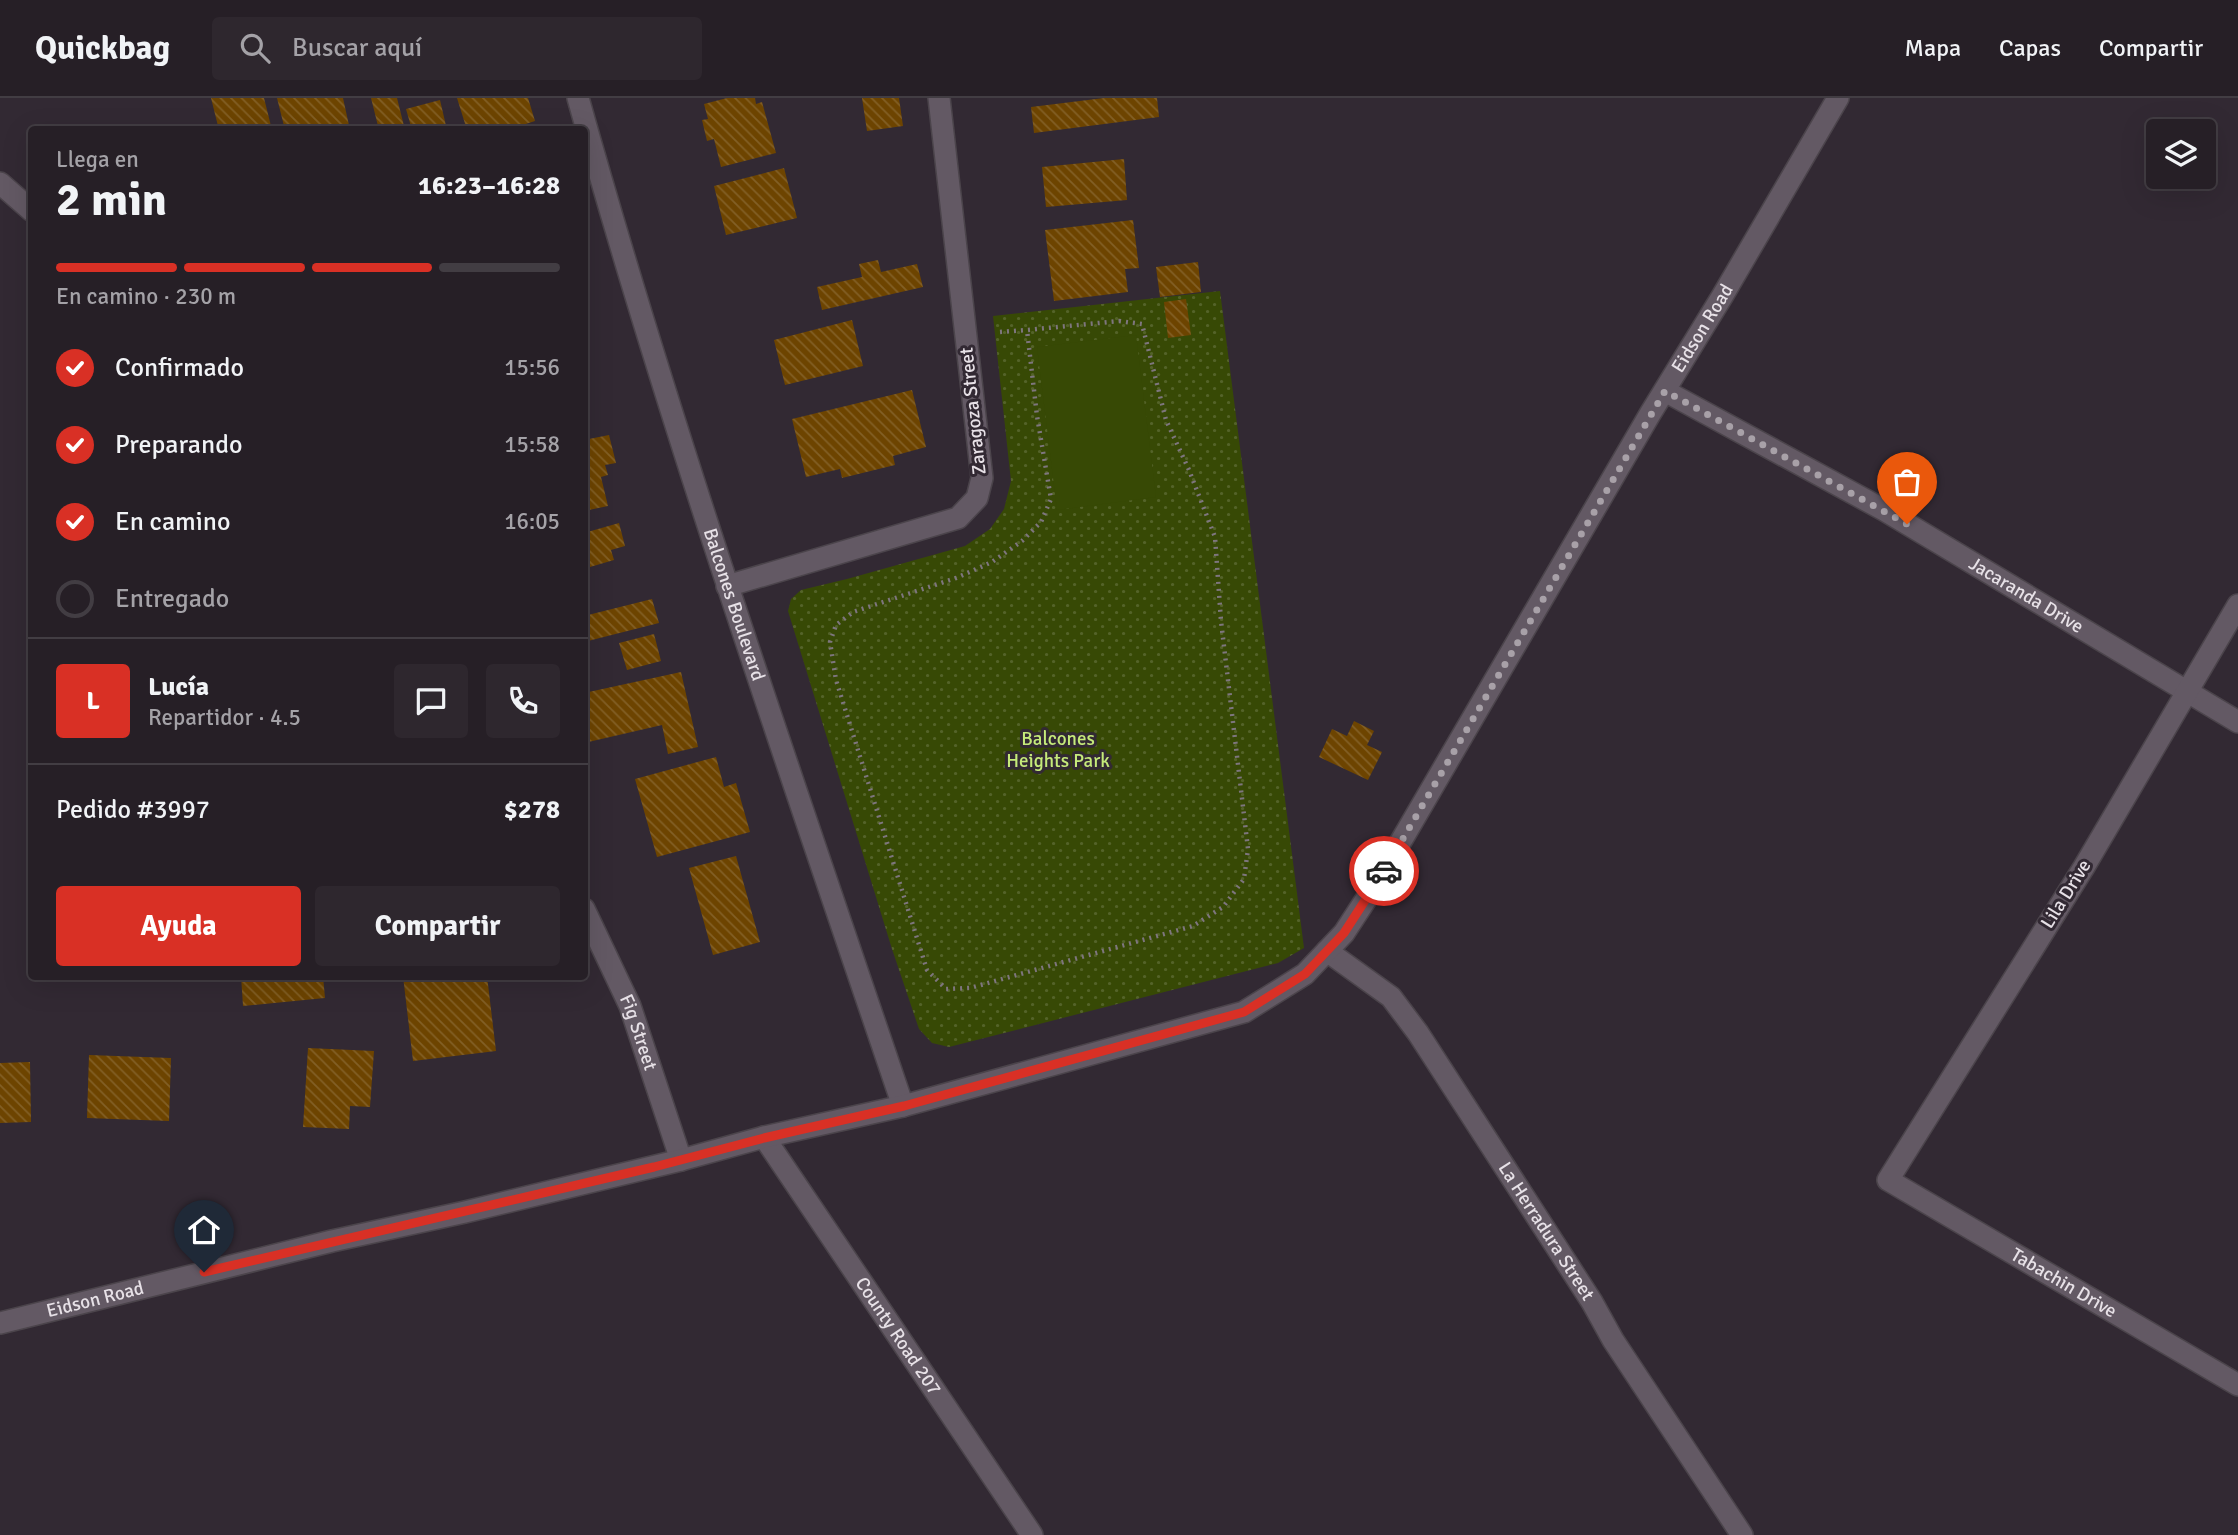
<!DOCTYPE html>
<html lang="es">
<meta charset="utf-8">
<style>
:root{--surface:#261f26;--page:#2e272e;--text:#f1f3f6;--muted:#a4a2a7;--line:#423d43;--accent:#d93025}
body{margin:0;font-family:Signika,sans-serif;background:var(--page);color:var(--text);height:100vh;display:flex;flex-direction:column;font-size:26px;white-space:nowrap}
*{box-sizing:border-box;margin:0}
p{font-size:23px;color:var(--muted)}
.icon{flex:none;width:38px;height:38px;fill:none;stroke:currentColor;stroke-width:2;stroke-linecap:round;stroke-linejoin:round}
.map{position:relative;flex:1;overflow:hidden}
.panel{position:absolute;left:28px;top:28px;width:560px;height:854px;display:flex;flex-direction:column;background:var(--surface);border-radius:7px;box-shadow:0 7px 28px #0002,0 0 0 2px var(--line)}
.panel>*{flex:none}
.fabs{position:absolute;left:2146px;top:21px;display:grid;gap:14px}
.fabs a{display:grid;place-items:center;width:70px;height:70px;border-radius:7px;background:var(--surface);box-shadow:0 7px 28px #0002,0 0 0 2px var(--line);font-size:35px}
.pin{position:absolute;display:grid;place-items:center;width:60px;height:60px;color:#fff;margin:-72px -30px;border-radius:50% 50% 50% 0;rotate:-45deg;box-shadow:0 0 7px #0007}
.pin .icon{rotate:45deg}
.courier{position:absolute;display:grid;place-items:center;width:70px;height:70px;margin:-35px;border:5px solid #d93025;border-radius:50%;background:#fff;color:#222;box-shadow:0 2px 9px #0007}
.headline em{font-style:normal;font-weight:800}
.headline div{display:flex;flex-direction:column-reverse}
.headline{display:flex;align-items:center;justify-content:space-between;height:119px;padding:0 28px}
h1{font-size:46px;font-weight:800;line-height:52px}
.bar{display:grid;grid-template-columns:repeat(4,1fr);gap:10px 7px;align-content:center;height:84px;padding:0 28px}
.bar i{height:9px;border-radius:5px;background:var(--line)}
.bar .current{background:var(--accent)}
.bar p{grid-column:span 4}
.line{display:flex;align-items:center;gap:18px;padding:0 28px;border-top:2px solid var(--line)}
.line div{flex:1}
.round{display:grid;place-items:center;flex:none;width:74px;height:74px;border-radius:7px;background:var(--page)}
ol{padding:0 28px;list-style:none}
li{display:flex;align-items:center;gap:21px;height:77px}
li p{margin-inline-start:auto}
li .icon{padding:7px;border-radius:50%;background:var(--accent);color:#fff;stroke-width:4}
li:last-child{color:var(--muted)}
li i{width:38px;height:38px;border:4px solid var(--line);border-radius:50%}
.button{display:flex;gap:14px;margin-top:auto;padding:14px 28px}
.button a{flex:1;height:80px;border-radius:7px;background:var(--accent);color:#fff;font-size:28px;font-weight:800;line-height:80px;text-align:center}
.button a+a{background:var(--page);color:var(--text)}
header{display:flex;align-items:center;gap:42px;box-sizing:border-box;height:98px;padding:0 35px;background:var(--surface);border-bottom:2px solid var(--line)}
header strong{font-size:33px}
nav{display:flex;gap:38px;margin-inline-start:auto;font-size:24px}
.search{width:490px;height:63px;background:var(--page);display:flex;align-items:center;gap:18px;box-sizing:border-box;padding:0 24px;border-radius:7px;color:var(--muted);font-size:26px}
.map>svg:first-child{display:block}
.park{fill:url(#park-dots)}
.pitch{fill:#374905}
.building{fill:url(#building-back-hatch)}
.lines{fill:none;stroke-linecap:round;stroke-linejoin:round}
.minor-casing{stroke:#4b444b;stroke-width:24}
.path{stroke:#7e767e;stroke-width:4.5;stroke-dasharray:2 5;stroke-linecap:butt}
.minor{stroke:#635964;stroke-width:21}
.done{stroke:#a8a1a8;stroke-width:7;stroke-dasharray:0 12.6}
.route{stroke:#d93025;stroke-width:9}
.labels{text-anchor:middle;dominant-baseline:central;stroke-width:6;stroke-linejoin:round;paint-order:stroke}
.street-label{font-size:19px;fill:#e7e1e7;stroke:#322933}
.park-label{font-size:19px;fill:#c5ea7a;stroke:#322933}
</style>
<header>
<strong>Quickbag</strong>
<div class="search"><svg class="icon" aria-label="search" viewBox="0 0 24 24"><circle cx="10" cy="10" r="6"/><path d="M15 15l6 6"/></svg>Buscar aquí</div>
<nav><a>Mapa</a><a>Capas</a><a>Compartir</a></nav>
</header>
<div class="map">
<svg width="2238" height="1437" viewBox="0 0 2238 1437">
<defs>
<pattern id="park-dots" width="8" height="8" patternUnits="userSpaceOnUse" patternTransform="scale(1.75)"><rect width="8" height="8" fill="#374905"/><path d="M2 2h.1M6 6h.1" fill="none" stroke="#546329" stroke-width="1.8" stroke-linecap="round"/></pattern>
<pattern id="building-back-hatch" width="6" height="6" patternUnits="userSpaceOnUse" patternTransform="scale(1.75)"><rect width="6" height="6" fill="#6d4400"/><path d="M-1 5l2 2M0 0l6 6M5-1l2 2" fill="none" stroke="#825f25"/></pattern>
</defs>
<rect width="100%" height="100%" fill="#322933"/>
<path class="park" d="M1220,193L1304,850L1278,865L949,949L932,945L919,931L892,851L788,513L791,501L801,492L847,481L965,448L990,431L1004,411L1011,383L993,218Z"/>
<path class="pitch" d="M1136,237L1156,399L1057,412L1037,249Z"/>
<path class="building" d="M211,0H264L272,32H219Z
M277,0H343L350,32H285Z
M371,0H397L405,32H379Z
M457,0H528L535,23L507,32H467Z
M727,0H755L756,6L762,4L776,55L721,69L714,41L707,43L702,22L708,21L704,6Z
M862,0H899L903,28L867,33Z
M1104,0H1157L1159,19L1034,35L1031,9Z
M440,2L447,32H412L406,11Z
M1124,61L1127,102L1046,109L1042,69Z
M784,70L797,120L726,137L714,88Z
M1133,122L1139,170L1125,171L1128,194L1054,203L1045,132Z
M878,162L881,174L917,166L923,189L822,212L817,189L862,179L859,166Z
M1198,164L1201,194L1160,199L1156,169Z
M1186,201L1191,237L1168,240L1164,204Z
M852,222L863,268L785,287L774,242Z
M912,292L926,349L893,358L895,367L842,380L840,371L806,379L792,321Z
M609,337L616,365L605,367L608,377L601,379L608,408L584,413V342Z
M619,425L625,448L611,452L614,462L590,469L588,459H584V435Z
M652,501L659,525L584,544V518Z
M654,536L661,563L627,572L619,545Z
M681,574L698,649L668,656L662,627L584,645V595Z
M1354,623L1374,633L1367,647L1382,654L1368,682L1319,659L1332,631L1347,638Z
M716,659L724,689L736,685L750,734L657,759L635,681Z
M736,758L760,844L713,857L689,770Z
M241,878H323L325,900L243,908Z
M403,878H487L496,953L413,963Z
M308,950L374,953L370,1009L350,1008L349,1031L303,1029Z
M89,957L171,960L169,1023L87,1020Z
M30,964L31,1024L0,1025V965Z"/>
<g class="lines">
<g class="minor-casing">
<g id="minor">
<path id="s1" d="M578,0C673,340 790,674 903,1008"/>
<path d="M0,85L32,113"/>
<path id="s2" d="M1665,293L1884,412L2238,624"/>
<path d="M727,488L958,420L977,400L982,380L939,0"/>
<path id="s3" d="M2238,507L2084,769L1888,1082L2238,1287"/>
<path id="s4" d="M584,811L630,908L681,1062"/>
<path id="s5" d="M1327,853L1391,899L1418,935L1592,1204L1613,1242L1742,1437"/>
<path id="s6" d="M764,1039L1032,1437"/>
<path id="s7" d="M0,1225L332,1143L465,1114L681,1062L764,1039L903,1008L1244,914L1305,876L1344,835L1376,786L1650,316L1723,197L1838,0"/>
</g>
</g>
<path class="path" d="M1119,223L1142,226L1166,322L1189,372L1215,439L1221,523L1248,751L1244,781L1223,809L1193,828L970,890L946,891L927,872L836,582L830,544L836,527L853,514L956,480L992,464L1022,443L1041,424L1051,401L1037,318L1027,232Z
M1000,234L1027,232"/>
<use href="#minor" class="minor"/>
</g>
<g class="lines">
<path class="done" d="M1384,773L1665,293L1907,426"/>
<path class="route" d="M204,1174L654,1069L764,1040L904,1008L1244,914L1305,876L1344,835L1384,773"/>
</g>
<g class="labels">
<g class="street-label">
<text stroke="none"><textPath href="#s7" startOffset="2114">Eidson Road</textPath></text>
<text transform="translate(973 313) rotate(-96)">Zaragoza Street</text>
<text stroke="none"><textPath href="#s2" startOffset="415">Jacaranda Drive</textPath></text>
<text stroke="none"><textPath href="#s1" startOffset="530">Balcones Boulevard</textPath></text>
<text transform="translate(2066 796) rotate(-58)">Lila Drive</text>
<text stroke="none"><textPath href="#s4" startOffset="135">Fig Street</textPath></text>
<text stroke="none"><textPath href="#s5" startOffset="360">La Herradura Street</textPath></text>
<text stroke="none"><textPath href="#s3" startOffset="877">Tabachin Drive</textPath></text>
<text stroke="none"><textPath href="#s7" startOffset="98">Eidson Road</textPath></text>
<text stroke="none"><textPath href="#s6" startOffset="240">County Road 207</textPath></text>
</g>
<g class="park-label">
<text x="1058" y="641">Balcones<tspan x="1058" dy="22">Heights Park</tspan></text>
</g>
</g>
</svg>
<div class="fabs">
<a><svg class="icon" aria-label="layers" viewBox="0 0 24 24"><path d="M12 4l9 5-9 5-9-5zM3 14l9 5 9-5"/></svg></a>
</div>
<div class="pin" style="left:1907px;top:426px;background:#ea580c"><svg class="icon" aria-label="bag" viewBox="0 0 24 24"><path d="M5 8h14l-1 12H6zM9 8a3 3 0 0 1 6 0"/></svg></div>
<div class="pin" style="left:204px;top:1174px;background:#1f2937"><svg class="icon" aria-label="home" viewBox="0 0 24 24"><path d="M3 11l9-7 9 7M6 9v11h12V9"/></svg></div>
<div class="courier" style="left:1384px;top:773px"><svg class="icon" aria-label="car" viewBox="0 0 24 24"><path d="M5 17H2v-5l4-1 3-4h7l3 4 3 1v5h-3M9 17h6M6 11h13"/><circle cx="7" cy="17" r="2"/><circle cx="17" cy="17" r="2"/></svg></div>
<section class="panel">
<div class="headline"><div><h1>2 min</h1><p>Llega en</p></div><em>16:23–16:28</em></div>
<div class="bar"><i class="current"></i><i class="current"></i><i class="current"></i><i></i><p>En camino · 230 m</p></div>
<ol>
<li><svg class="icon" aria-label="check" viewBox="0 0 24 24"><path d="M5 12l5 5 9-10"/></svg>Confirmado<p>15:56</p></li>
<li><svg class="icon" aria-label="check" viewBox="0 0 24 24"><path d="M5 12l5 5 9-10"/></svg>Preparando<p>15:58</p></li>
<li><svg class="icon" aria-label="check" viewBox="0 0 24 24"><path d="M5 12l5 5 9-10"/></svg>En camino<p>16:05</p></li>
<li><i></i>Entregado</li>
</ol>
<div class="line" style="height:126px"><b class="round" style="background:var(--accent);color:#fff">L</b><div><b>Lucía</b><p>Repartidor · 4.5</p></div><a class="round"><svg class="icon" aria-label="chat" viewBox="0 0 24 24"><path d="M4 5h16v11H9l-5 4z"/></svg></a><a class="round"><svg class="icon" aria-label="phone" viewBox="0 0 24 24"><path d="M5 4h4l2 5-3 2q2 4 5 5l2-3 5 2v4C11 20 4 13 5 4z"/></svg></a></div>
<div class="line" style="height:91px"><div>Pedido #3997</div><b>$278</b></div>
<div class="button"><a>Ayuda</a><a>Compartir</a></div>
</section>
</div>
